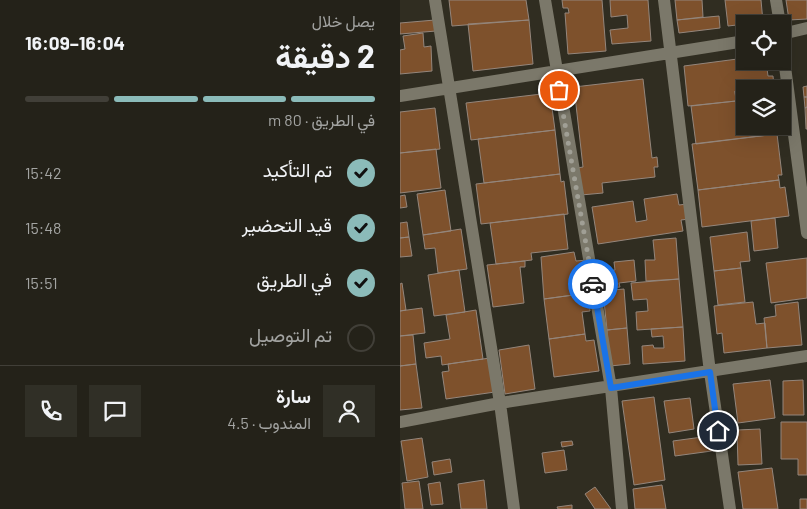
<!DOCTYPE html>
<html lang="ar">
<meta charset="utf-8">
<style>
:root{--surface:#242219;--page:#302f26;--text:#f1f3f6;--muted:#a3a4a2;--line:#413f38;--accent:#8bbbb9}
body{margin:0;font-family:Barlow,Vazirmatn,sans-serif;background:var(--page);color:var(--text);direction:rtl;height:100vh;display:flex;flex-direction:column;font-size:19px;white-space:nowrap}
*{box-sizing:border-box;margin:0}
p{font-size:16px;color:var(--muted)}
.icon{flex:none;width:28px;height:28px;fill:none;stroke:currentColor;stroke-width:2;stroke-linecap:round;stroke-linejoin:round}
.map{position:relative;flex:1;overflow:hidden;direction:ltr}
.side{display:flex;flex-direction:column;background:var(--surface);width:400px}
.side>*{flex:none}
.tools{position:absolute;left:336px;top:15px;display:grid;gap:10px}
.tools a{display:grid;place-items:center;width:55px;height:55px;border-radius:0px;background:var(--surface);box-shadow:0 5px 20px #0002,0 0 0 1px var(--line);font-size:25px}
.pin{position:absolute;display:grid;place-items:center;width:42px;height:42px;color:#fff;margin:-21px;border:2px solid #fff;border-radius:50%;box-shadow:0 1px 5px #0007}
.courier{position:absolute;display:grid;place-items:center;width:50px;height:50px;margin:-25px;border:4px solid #1a73e8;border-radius:50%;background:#fff;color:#222;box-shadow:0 1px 6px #0007}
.headline em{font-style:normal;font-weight:700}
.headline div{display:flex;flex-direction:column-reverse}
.headline{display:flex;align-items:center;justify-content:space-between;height:85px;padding:0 25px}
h1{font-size:32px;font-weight:700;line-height:38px}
.bar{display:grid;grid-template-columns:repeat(4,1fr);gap:8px 5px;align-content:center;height:60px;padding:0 25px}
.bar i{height:6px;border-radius:4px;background:var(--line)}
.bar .active{background:var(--accent)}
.bar p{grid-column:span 4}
.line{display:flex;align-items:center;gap:12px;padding:0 25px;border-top:1px solid var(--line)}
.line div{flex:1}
.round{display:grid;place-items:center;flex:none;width:52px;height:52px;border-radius:0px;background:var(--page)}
ol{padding:0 25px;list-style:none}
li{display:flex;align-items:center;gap:15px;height:55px}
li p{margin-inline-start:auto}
li .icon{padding:5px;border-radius:50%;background:var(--accent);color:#111;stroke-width:4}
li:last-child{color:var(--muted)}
li i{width:28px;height:28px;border:2px solid var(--line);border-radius:50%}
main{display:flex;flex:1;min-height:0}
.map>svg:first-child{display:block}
.building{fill:#7e512c;stroke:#94867c}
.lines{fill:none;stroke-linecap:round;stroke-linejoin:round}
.minor{stroke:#7b786a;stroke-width:12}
.done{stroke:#a09f95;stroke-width:5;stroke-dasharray:0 9}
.route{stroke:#1a73e8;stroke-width:6}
</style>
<main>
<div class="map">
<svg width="407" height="509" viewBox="0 0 407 509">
<rect width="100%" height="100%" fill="#302d21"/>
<path class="building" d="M49,0H126L129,20L52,26Z
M162,0H202L206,51L168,54L165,13H169L168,8H163Z
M210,0H248L251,41L212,44L210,30L228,28L227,15L211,17Z
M275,0H302L303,17L277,20Z
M325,0H361L363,22L328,26Z
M386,0H407V19L389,20Z
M319,16L320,28L279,33L277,20Z
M35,20L36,31L0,34V23Z
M129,20L133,64L73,71L68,24Z
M23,33L24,47L31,46L32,71L0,74V50L5,49L3,36Z
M345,58V61H366L368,76H373L374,86L335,91L336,101L288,106L284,66Z
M243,79L252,158L257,157L258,167H254L255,177L202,183L203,193L181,195L177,168L183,167L174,87Z
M374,86V89H351Z
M407,86V97H404L403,87Z
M345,90V126H376L377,134L296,144L291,106L336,101L335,91Z
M150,93L155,130L71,140L66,103Z
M404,97H407V107L405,108Z
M407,107V129H406L405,108Z
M35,108L40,149L0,153V112Z
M155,130L160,174L84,183L78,139Z
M377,134L382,175H378L379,180L298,190L292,144Z
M36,149L41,188L0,193V153Z
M160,174L161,182L164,181L168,214L81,224L76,184Z
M379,180L380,188L385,187L389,216L302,227L298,190Z
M45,190L51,231L23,235L17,194Z
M277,194L279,205L287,204L289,219L281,220L283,231L198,244L192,207L233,201L236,222L247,220L244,199Z
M5,195L7,207L0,208V196Z
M164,214L168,249L131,253L132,260L96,264L90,223Z
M375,218L378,248L354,251L351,221Z
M7,222L9,237L0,238V223Z
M61,229L67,269L38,273L35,248L25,249L23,235Z
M347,232L350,261L340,262L341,268L314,271L310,237Z
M9,237L12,256L0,257V238Z
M276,238L279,279L246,281L245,260H255L253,240Z
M174,252L176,261L187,260L189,276L179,277L181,294L144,299L141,257Z
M407,258V298L371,303L366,263Z
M234,260L236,281L219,283L220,287L199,289L198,272L215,270L214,262Z
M125,261V267H120L124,303L93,307L87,265Z
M341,268L345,302L318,305L314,271Z
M59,270L65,312L34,316L28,275Z
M279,279L283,327L237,330L236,312L248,311L247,299L233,300L231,283Z
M2,283L6,310L0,311V284Z
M224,289L227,328L207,330L203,291Z
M181,294L182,298L189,297L190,311L182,312L185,334L149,339L144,299Z
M353,302L356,324L365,323L367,348L324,353L322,333L317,334L314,306Z
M398,302L402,345L367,348L364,318L376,316L375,305Z
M22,308L25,333L0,336V311Z
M76,310L83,359L42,365L41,356L26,358L24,343L50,339L46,315Z
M283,327L285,361L243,364L242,346L253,345L254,348H264L263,336L252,337L251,329Z
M227,328L230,364L210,366L207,330Z
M185,334L186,341L194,340L199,371L154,377L149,339Z
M13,335L16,364L0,366V336Z
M129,345L135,389L105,394L99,350Z
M90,358L95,392L46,399L42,372L49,371L48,364Z
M16,364L22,408L0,410V366Z
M370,380L375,418L338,423L333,384Z
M403,380L404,415H383V381Z
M254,397L265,480L234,485L222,401Z
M290,398L294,429L269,433L264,401Z
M381,422H407V475H398V459H381Z
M360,429L362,464L338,465L337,430Z
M317,435L319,450L275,456L273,441Z
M22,438L28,477L7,481L1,441Z
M172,441L173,445L162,447L161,442Z
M164,450L167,470L145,473L142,453Z
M50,459L52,472L34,475L32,462Z
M372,468L378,509H343L338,472Z
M84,480L87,509H61L58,484Z
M19,481L23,509H5L2,483Z
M40,482L43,504L31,505L28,484Z
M262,485L266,509H235L233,489Z
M195,487L211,509H195L185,494Z
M400,499H407V509H400Z
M172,505V509H158L157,507Z"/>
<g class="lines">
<path class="minor" d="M35,0L100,403L114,509
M145,0L211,388L222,509
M264,0L310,372L330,509
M376,0L380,24
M382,34L407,28
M382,44L407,233
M0,96L345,41
M0,422L100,403L407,356"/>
</g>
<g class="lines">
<path class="done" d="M159,90L193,284"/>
<path class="route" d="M193,284L211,388L310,372L318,431"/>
</g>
</svg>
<div class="tools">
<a><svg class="icon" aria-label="locate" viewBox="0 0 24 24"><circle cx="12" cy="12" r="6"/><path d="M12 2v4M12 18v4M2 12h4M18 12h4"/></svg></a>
<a><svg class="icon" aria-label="layers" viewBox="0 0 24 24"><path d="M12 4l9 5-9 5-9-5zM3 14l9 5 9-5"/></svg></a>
</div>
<div class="pin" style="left:159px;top:90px;background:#ea580c"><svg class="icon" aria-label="bag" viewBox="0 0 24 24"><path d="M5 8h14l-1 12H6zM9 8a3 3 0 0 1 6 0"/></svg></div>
<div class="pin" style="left:318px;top:431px;background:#1f2937"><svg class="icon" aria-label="home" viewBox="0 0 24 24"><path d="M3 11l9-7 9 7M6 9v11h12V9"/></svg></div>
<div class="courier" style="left:193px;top:284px"><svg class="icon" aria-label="car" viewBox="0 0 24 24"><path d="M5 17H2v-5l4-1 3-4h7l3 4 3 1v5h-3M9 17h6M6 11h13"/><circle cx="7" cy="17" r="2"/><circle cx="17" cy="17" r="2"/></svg></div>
</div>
<section class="side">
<div class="headline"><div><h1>2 دقيقة</h1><p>يصل خلال</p></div><em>16:04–16:09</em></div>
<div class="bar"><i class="active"></i><i class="active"></i><i class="active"></i><i></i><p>في الطريق · 80 m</p></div>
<ol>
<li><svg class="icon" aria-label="check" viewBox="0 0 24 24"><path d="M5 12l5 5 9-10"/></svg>تم التأكيد<p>15:42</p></li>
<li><svg class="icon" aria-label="check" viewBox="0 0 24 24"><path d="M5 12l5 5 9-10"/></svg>قيد التحضير<p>15:48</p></li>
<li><svg class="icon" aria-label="check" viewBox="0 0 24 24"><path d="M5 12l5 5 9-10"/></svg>في الطريق<p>15:51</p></li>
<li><i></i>تم التوصيل</li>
</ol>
<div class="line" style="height:90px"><a class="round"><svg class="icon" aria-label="person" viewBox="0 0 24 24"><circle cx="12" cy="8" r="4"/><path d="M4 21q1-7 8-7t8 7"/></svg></a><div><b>سارة</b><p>المندوب · 4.5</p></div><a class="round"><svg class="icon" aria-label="chat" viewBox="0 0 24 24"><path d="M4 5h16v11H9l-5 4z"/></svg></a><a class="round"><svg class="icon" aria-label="phone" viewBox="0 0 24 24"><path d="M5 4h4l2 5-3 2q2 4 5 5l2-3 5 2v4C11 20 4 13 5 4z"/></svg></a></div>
</section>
</main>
